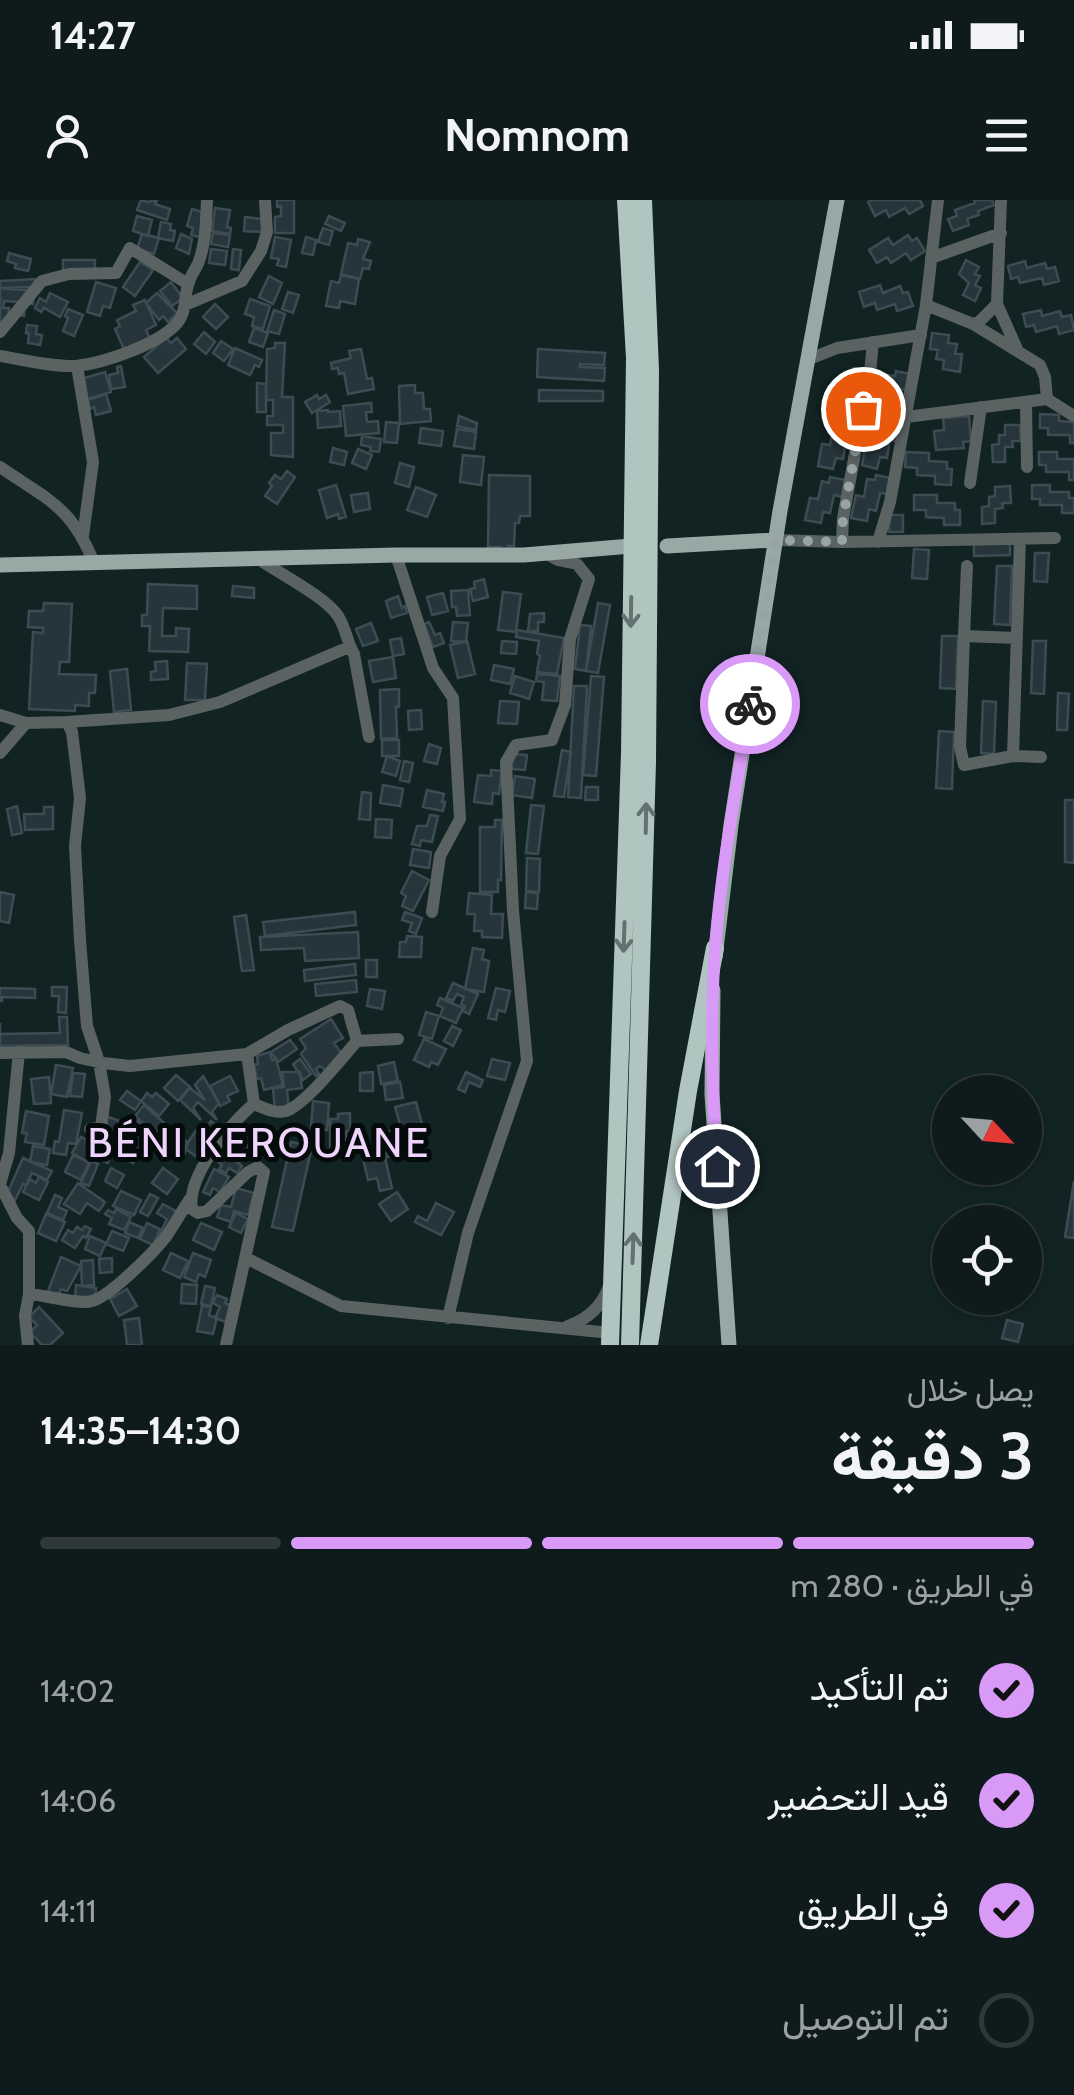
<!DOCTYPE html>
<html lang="ar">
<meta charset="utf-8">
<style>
:root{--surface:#0e1a1b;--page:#1c2728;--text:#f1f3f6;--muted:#9ba1a3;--line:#2e383a;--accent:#d99af7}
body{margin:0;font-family:Cabin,Vazirmatn,sans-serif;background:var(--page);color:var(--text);direction:rtl;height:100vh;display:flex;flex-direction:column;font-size:38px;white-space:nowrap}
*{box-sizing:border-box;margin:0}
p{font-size:32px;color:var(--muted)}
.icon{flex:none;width:55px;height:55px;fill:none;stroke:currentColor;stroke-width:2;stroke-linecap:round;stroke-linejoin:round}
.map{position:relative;height:1145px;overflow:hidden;direction:ltr}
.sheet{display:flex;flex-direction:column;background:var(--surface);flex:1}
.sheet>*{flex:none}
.needle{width:65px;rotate:116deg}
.fabs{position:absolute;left:932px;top:875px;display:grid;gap:20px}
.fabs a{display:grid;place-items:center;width:110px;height:110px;border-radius:50%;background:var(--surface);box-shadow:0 2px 8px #0004,0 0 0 2px var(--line);font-size:50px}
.pin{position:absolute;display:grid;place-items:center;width:85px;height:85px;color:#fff;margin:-42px;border:5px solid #fff;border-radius:50%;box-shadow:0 2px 10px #0007}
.courier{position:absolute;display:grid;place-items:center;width:100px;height:100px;margin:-50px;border:8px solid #d99af7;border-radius:50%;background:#fff;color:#222;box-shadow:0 2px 12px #0007}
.headline em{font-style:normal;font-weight:700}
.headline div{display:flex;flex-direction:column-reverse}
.headline{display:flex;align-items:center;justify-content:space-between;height:170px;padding:0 40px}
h1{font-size:65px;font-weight:700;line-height:75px}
.bar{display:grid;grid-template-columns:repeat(4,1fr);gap:15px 10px;align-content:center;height:120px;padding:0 40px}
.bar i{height:12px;border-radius:8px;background:var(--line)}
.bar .selected{background:var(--accent)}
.bar p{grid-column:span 4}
ol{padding:0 40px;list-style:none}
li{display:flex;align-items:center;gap:30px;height:110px}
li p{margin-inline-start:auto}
li .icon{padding:10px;border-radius:50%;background:var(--accent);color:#111;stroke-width:4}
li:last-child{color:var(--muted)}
li i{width:55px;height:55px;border:5px solid var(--line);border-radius:50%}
.status{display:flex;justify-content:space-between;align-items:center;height:70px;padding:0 50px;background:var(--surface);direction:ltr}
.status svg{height:28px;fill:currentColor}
header{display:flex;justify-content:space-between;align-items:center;height:130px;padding:0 40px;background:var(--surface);font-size:45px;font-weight:700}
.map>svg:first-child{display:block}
.building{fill:#26353b;stroke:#3d4c53;stroke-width:2.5}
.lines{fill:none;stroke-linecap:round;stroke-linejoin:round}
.minor{stroke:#5b6362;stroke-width:12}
.major{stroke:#98a8a5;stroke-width:15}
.highway{stroke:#b0c4c0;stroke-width:18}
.oneway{stroke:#63716f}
.done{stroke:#97a4a5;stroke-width:10;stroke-dasharray:0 18}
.route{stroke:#d99af7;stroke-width:12}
.labels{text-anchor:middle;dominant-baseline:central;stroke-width:10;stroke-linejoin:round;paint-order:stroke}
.quarter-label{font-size:42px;letter-spacing:2.5px;fill:#efd5fc;stroke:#050b0b}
</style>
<div class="status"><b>14:27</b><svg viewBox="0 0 49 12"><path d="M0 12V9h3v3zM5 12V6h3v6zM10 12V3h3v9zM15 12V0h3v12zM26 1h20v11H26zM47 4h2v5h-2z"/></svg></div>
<header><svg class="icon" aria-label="menu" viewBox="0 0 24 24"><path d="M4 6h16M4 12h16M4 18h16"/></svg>Nomnom<svg class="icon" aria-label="person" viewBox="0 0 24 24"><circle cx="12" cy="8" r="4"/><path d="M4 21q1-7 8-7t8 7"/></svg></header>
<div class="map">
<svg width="1074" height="1145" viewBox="0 0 1074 1145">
<rect width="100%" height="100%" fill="#122324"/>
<path class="building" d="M141,0L148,2L157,0L155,4L170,9L167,20L137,10Z
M277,0H294V33H275V17L281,16V6L277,7Z
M872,0H920L923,6L909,14L905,8L889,17L886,10L875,16L868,2Z
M974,0H992L994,5L978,11L979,15L967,19L969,25L953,31L948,19L957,16L955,10L975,3Z
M215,8L230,10L227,27L231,28L230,34L212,31Z
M192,9L206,13L200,37L191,35L193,28L187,26Z
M137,16L152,20L148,36L133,31Z
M329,16L345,23L341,31L325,24Z
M245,17L264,19L263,32L244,31Z
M161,22L171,24L170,30L175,31L173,41L158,38Z
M323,28L333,31L329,45L318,42Z
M213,33L230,35L228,47L211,44Z
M142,34L159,38L154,54L137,49Z
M181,34L192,39L189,54L176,48Z
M908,35L912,41L917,38L925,51L911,60L906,53L891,63L887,57L877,63L869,50L888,38L893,45Z
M275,37L291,40L286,67L277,65L279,59L271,58Z
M306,37L316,40L313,55L302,53Z
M358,39L370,42L363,59L371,61L369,69L363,68L360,79L341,74L348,43L357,45Z
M211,49L227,51L225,65L209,63Z
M233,49L241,50L239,70L231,69Z
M9,53L31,59L28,71L15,68L16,64L7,61Z
M63,60H95V69L63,78Z
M966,60L979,67L975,74L980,76L975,85L981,88L975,101L963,95L969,83L959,74Z
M1025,61L1027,68L1045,63L1047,69L1055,67L1059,81L1044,85L1042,78L1020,83L1018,77L1011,79L1008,66Z
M140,62L153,70L135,96L123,87Z
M341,75L359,79L355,104L340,101L339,108L326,106L331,81L339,83Z
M269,76L282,83L273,104L259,97Z
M35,79L36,87L0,88V81Z
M96,82L116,88L110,108L103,106L100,116L87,112Z
M171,82L183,98L172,106L160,91Z
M880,85L883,93L900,86L903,93L908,92L913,106L897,111L895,104L877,110L875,103L864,107L859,92Z
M0,88L34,91L33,104L25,103L24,116L17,115L18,102L4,101L3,108H9L7,125H0Z
M288,92L299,95L293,113L282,109Z
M50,93L68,102L60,117L44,108L41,112L35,108L40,98L46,102Z
M157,93L177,113L168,122L163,116L159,120L146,103Z
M250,99L270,106L263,129L252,126L254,117L245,114Z
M145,100L156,125L146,130L150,138L124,149L115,129L120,126L117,120L136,111L133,105Z
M215,104L228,117L216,129L203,117Z
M68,109L83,115L74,136L63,131L68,118L65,116Z
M274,110L285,114L279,134L267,131Z
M1041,110L1042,116L1060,111L1062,117L1071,115L1074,130L1059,134L1057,126L1036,132L1034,125L1026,127L1023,114Z
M27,125L37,126L36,134L42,135L40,145L28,143L29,133H26Z
M254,128L268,133L263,147L249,142Z
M204,132L215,142L206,154L194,144Z
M932,133L949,135L948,143L957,144L955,154H962L960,172L943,169L944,160L936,159L938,150L930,149Z
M166,138L171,143L177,138L186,149L158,173L144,157Z
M221,141L233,149L224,161L213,153Z
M275,143H285L282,197H293V257L271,255V233H283V225H267V216H273V200H266L267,149L275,148Z
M235,148L262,160L259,167L255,165L250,175L228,165Z
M361,149L367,179L372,178L374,189L348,194L344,173L339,174L338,168L332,169L331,163L351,158L349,151Z
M538,149L605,153L604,165L580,164V167L605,168L604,181L537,177Z
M121,166L125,187L111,189L109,175L118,173L117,167Z
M853,168L867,171L864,187L857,186L853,204L846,202L843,214L828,211L833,188L841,190L844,172L851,173Z
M896,171L910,174L907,190L900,189L896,207L889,205L887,217L871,214L876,191L884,193L887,175L895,176Z
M105,172L111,192L87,199L81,179Z
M257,183L266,184V212H257Z
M415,185V193H423L424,209H430L431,221L400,224L399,186Z
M539,190L603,191V201H539Z
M106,194L111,211L96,215L94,207L90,209L88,200Z
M317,195L319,199L326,195L330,202L312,213L305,202Z
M371,203L372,212H366L367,222L378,221L379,233L346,236L343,206Z
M328,210V212L340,211L341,226L318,228L317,211Z
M1040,214L1059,215V221L1074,222V243H1070V235H1048V228H1040Z
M459,216L477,223L476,230L457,226Z
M969,216L971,241L963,242L964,248L936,250L934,231L944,230L943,218Z
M386,222L399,223L397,243L384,242Z
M842,223L857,226L854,243L846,241L843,259L836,258L833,269L818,266L822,244L830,245L834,227L841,229Z
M887,223L901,226L898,242L890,240L887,258L880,257L877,269L862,265L866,243L875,244L878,226L886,228Z
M1005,225H1020L1021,241H1012L1013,247H1005V262H993L992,245L999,244V235H1005Z
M421,228L443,231L441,246L419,243Z
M457,229L476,232L474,249L454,246Z
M362,236L381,239L379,252L370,251L371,247L361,245Z
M333,248L347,252L344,265L330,262Z
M358,249L372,255L366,269L352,263Z
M906,252L929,253V261L947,262V269H952L951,285L935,284V276L917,275V268L905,267Z
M1039,252H1057V259H1074V280H1069V272H1046V265H1039Z
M463,255L484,257L481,285L460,282Z
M400,263L414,267L409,287L395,283Z
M287,271L295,277L277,304L265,296L272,286L269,283L275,275L281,279Z
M489,275L530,276V316H520L519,323H515L514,346H508V351H501V347H488Z
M876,275L891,278L887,294L880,293L876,311L869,309L867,321L851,318L856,295L864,297L867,279L875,280Z
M830,277L845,280L842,297L834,295L830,313L823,312L821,323L805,320L810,298L818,299L822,281L829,283Z
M336,285L346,317L339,319L338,314L327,318L319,290Z
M1032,285H1050V292H1069V298H1074V313H1062V305H1040V299H1032Z
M1010,286L1011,303H1002L1003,308L995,309V323L982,324V307L989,306V297L995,296V287Z
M416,287L436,295L427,317L407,310Z
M368,293L370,309L354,312L351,295Z
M914,295H937V303H955V310H960V325H944V318L926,317V310H914Z
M890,315H903V332H889Z
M1010,340V355L974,356V341Z
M914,349L929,350L927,379L912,378Z
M1035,353H1049L1047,382L1034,381Z
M997,366H1012L1010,425L994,424Z
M484,379L488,397L473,401L470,389L475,388L474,382Z
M148,384L197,386V409L163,408L162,436H176V428L189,429L188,452L149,451L150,426H142V415H147Z
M233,386L254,388V398L232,396Z
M468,390L470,415L457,416L456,407H452L451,391Z
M503,392L521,394L516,432L498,430Z
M443,393L448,411L432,415L427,397Z
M398,396L402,408L405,406L407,413L391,418L386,401Z
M44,403L72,404L69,462H60L59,474L96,475L95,493H89V506L75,505V511L29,509L33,432L43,433V428L28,427L29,411H43Z
M598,403L610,405L598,473L586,471Z
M544,413V422H538V431H528L530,414Z
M429,422L435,435L440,433L444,443L433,447L424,424Z
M453,422L468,423L466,442L451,441Z
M371,423L378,441L363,446L356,429Z
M580,425L591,426L586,471L575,469Z
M517,430L564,438L557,474L537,472L540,455L537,454L539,441L516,437Z
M942,436H958L956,489L940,488Z
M401,438L404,454L393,456L390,440Z
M467,441L475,474L458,478L450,445Z
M502,441L517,442L516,454L501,453Z
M1033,441H1046L1044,494L1031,493Z
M393,457L396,478L373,482L369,461Z
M167,461L168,479L151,480V472L156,471L155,462Z
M187,463L207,464L205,500H185Z
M494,465L514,469L510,484L491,480Z
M127,469L131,510L114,512L110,471Z
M537,474L560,476L557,501L542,500L544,482L536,481Z
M515,476L534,482L529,499L510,493Z
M591,476L604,477L596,576L583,575Z
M574,486H587L581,598L568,597Z
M399,489V507H396L397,538L381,539L380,490Z
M1058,493L1069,494L1067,530H1057Z
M500,501L519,502L517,524L498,523Z
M983,501L996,502L994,554L981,553Z
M421,510L422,529L409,530L408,511Z
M939,531L954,532L952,589L936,588Z
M382,540H399V556H382Z
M429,544L441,548L437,564L424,561Z
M562,550L571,552L564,597L554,596Z
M513,554L527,555L525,570L512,569Z
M387,556L400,561L396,576L382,572Z
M404,561L413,563L409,582L400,580Z
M491,570L502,571L499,594L493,593L492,604L474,602L478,575L491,576Z
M515,576L535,579L532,598L512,595Z
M383,585L403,589L400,606L380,603Z
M586,587H598V600H585Z
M427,590L444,594L442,602H445L443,611L423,607Z
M362,592L371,593L370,620L359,619Z
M1065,600H1074V663L1065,662Z
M531,605L544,606L538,654L526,653Z
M17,606L22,633L12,635L7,609Z
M44,607H53V629L25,630L24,614H44Z
M430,615L438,616L432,642L421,640L420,646L412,644L417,626H427Z
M376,619L392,620L391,638L375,637Z
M495,620H502L501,680H498V692H480V627H495Z
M413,649L431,652L429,668L410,665Z
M527,658L540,659L539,692L526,691Z
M412,671L429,680L413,711L402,706L406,696L401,693Z
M0,692L14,695L9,723L0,721Z
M526,692L538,693L537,709L525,708Z
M469,693L492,695L491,714H503L502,738L482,737V731H474L475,714H467Z
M355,712L356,725L265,736L263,722Z
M405,712L422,718L416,734L409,731L412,723L402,720Z
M246,715L254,770L242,771L234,717Z
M358,732L359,758L305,761L304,748L261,750L260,737Z
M407,736L422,737L421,757H399L400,742H406Z
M473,748L484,750L482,759L489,761L484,792L465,789Z
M366,760H377V777H366Z
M355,764L356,775L305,781L304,770Z
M356,780L357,792L316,796L315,784Z
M453,783L478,794L469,814L463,811L465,806L461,804L464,797L457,794L453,801L446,798Z
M52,787H67L66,813L58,812L59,796H52Z
M0,788L35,789V798L2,797V801H0Z
M496,788L510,791L505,812L498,810L496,820L488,818Z
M370,789L385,791L382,809L367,806Z
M440,798L463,808L456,823L440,816L443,808L437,805Z
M426,812L439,816L432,839L419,835Z
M59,817H67L68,845L0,846V823V834L60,833Z
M331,819L343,838L334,843L343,856L329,873L320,866L316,869L319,874L316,876L301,854L306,848L300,839Z
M452,826L461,830L453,846L444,841Z
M424,839L446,849L438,865L431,862L429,867L414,860Z
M290,840L297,849L278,862L271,852Z
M270,852L272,860L276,859L283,885L264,890L261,878L257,879L254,865L258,864L257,856Z
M300,859L311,874L303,880L293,864Z
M492,859L510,863L505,880L487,876Z
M394,862L398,881L381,884L378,866Z
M56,865L73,868L67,897L51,894Z
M282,872H300L302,888L287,890L289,910L275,912L273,888L284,887Z
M373,872V891H360V873Z
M466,872L483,880L480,887L469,882L465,892L458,889Z
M73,873L85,874L82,897L70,896Z
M176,875L190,887L178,901L164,888Z
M203,876L219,903L212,912L217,920L198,902L193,908L201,920L180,900L190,888L205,900L195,885Z
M230,876L238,891L227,896L230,901L220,906L210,886Z
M49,877L51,903L34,904L31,879Z
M400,882L403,898L386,900L384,885Z
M127,891L141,901L135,910L120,900Z
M147,893L152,897L156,893L169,904L159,916L141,901Z
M313,901L329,903L327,930L311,928Z
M416,902L426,939L422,940L424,948L387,957L382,933L401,928L395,907Z
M144,905L172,930L165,938L158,932L156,935L135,916Z
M64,910L82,913L76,944L68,943L66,955L53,953L55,941L59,942Z
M26,911L49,916L44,945L25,942L27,933H22Z
M350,913V931H346V950H330V919H338V914Z
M106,916L122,922L108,963L91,957Z
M135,920L148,928L141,940L146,943L133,963L124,958L127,953L118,947Z
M211,921L227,933L218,945L210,939L197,957L184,948L200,925L205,928Z
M81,937L88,940L86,943L93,948L86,961L72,953Z
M174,937L188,942L184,955L169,950Z
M234,937L250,947L240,962L224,951Z
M291,942L312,946L293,1031L272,1027Z
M33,946L50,949L47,965L30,962Z
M383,949L392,988L380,991L377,978L368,980L362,954Z
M222,952L242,966L237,973L229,968L226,973L219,969L222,965L216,960Z
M73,955L89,963L81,980L65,972Z
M23,958L52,971L47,980L32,973L26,985L23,984L15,1000L6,996Z
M91,961L98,964L89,986L81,983Z
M111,968L124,975L117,988L105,981Z
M163,968L178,979L167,994L152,983Z
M214,969L229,977L220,992L213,988L210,995L203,992Z
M39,977L48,982L39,1000L23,992L30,979L36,983Z
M1074,981V1038L1065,1037Z
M78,983L105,1002L99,1011L87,1003L80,1014L64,1004Z
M236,988L254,993L248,1015L234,1011L231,1022L217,1017L221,1005L231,1007Z
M121,991L141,1000L134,1015L113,1006Z
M397,992L408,1009L391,1021L379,1004Z
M150,994L158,998L148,1016L140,1012Z
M55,995L62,998L58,1007L67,1011L63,1020L47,1013Z
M436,1003L454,1012L441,1035L415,1022L418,1016L427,1021Z
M163,1004L183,1015L170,1040L159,1035L167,1019L157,1013Z
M116,1009L131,1017L124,1030L109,1024L112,1018L105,1014L108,1010L114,1013Z
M236,1013L248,1019L241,1033L229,1027Z
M46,1014L65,1022L56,1041L38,1033Z
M129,1022L143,1028L138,1038L125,1033Z
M147,1023L160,1029L153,1045L140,1039Z
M201,1023L222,1032L214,1050L193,1040Z
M85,1026L91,1029L86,1038L83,1036L75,1048L62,1040L68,1030L73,1033L77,1027L82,1030Z
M112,1031L129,1038L123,1051L106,1044Z
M90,1036L106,1043L100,1056L85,1049Z
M171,1053L188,1061L180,1078L163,1070Z
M193,1053L211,1060L205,1077L199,1074L196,1082L184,1077Z
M61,1057L81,1066L67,1091L61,1089L57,1099L47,1094Z
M112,1058V1072L100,1073L99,1059Z
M93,1060L94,1085L82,1086L81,1061Z
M182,1084L197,1085L196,1104L181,1103Z
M76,1085L96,1088L95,1101L75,1099Z
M205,1086L215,1088L211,1106L201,1104Z
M127,1089L137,1106L119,1116L110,1099Z
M217,1095L227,1099L225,1103L232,1106L225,1122L215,1118L220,1107L213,1103Z
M202,1106L211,1107L209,1116L217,1117L213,1134L197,1131Z
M39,1107L63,1133L50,1145H42L30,1132L37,1125L29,1117Z
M139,1118L142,1145H127L124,1120Z
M1007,1120L1023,1124L1018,1142L1002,1138Z"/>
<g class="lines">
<path class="minor" d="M931,58L1001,33
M997,104L1017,149
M185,105L242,81L261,51L267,32L265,0
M973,124L979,122L997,104L1001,0
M0,132L42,81L69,74L116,73L130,48L188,84
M0,156C24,160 52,167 76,166C104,163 165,143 180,119C187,107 184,94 189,82C191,74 197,68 199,61C206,42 206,20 207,0
M807,160L837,148L921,135
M77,166L93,262L83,336
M1047,199L1074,216
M1026,202L1027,267
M906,217L1047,199L1045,177L1040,165L973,124L926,105
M0,267C48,300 71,306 94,363
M970,283L981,207
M1020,339L1013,556L1041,557
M775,340L842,342L1055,338
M842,342L843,318L870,173L873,142
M878,342L890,302L926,105L938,0
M396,355L433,468L453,498L460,619L440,656L432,712
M257,358C277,372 326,397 338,416C346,428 347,443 354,454L369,537
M964,436L967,366
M0,515L26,523
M67,522L169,515L220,502L349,447
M0,553L26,523L67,522L72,532L80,598L75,646L80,740L87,826L99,862L105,897L101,928L90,929
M1013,556L964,565L960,547L964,436L1017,438
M0,853L66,852L80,858L103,863L130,866L247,854L288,830L340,806L348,810L357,841
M247,854L254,904
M0,984L9,953L19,852
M0,985L17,1018L29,1031V1094L25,1116L28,1145
M246,1058L341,1106L611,1133
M29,1094C45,1095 79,1105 92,1101C109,1097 153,1053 164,1039C174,1026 181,1012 190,999
M448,1118L468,1033L527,861L513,711L506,562L516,545L552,540L565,505L570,439L589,379L577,364L558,360L546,353
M568,1126C588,1119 602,1107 609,1086
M226,1145L264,972L258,967L248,972L207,1011L198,1013L192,1009C186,977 231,922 254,904C264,908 275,914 286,911C305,905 342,858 357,841L398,839"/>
<path class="major" d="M667,346L775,340
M0,365L396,355H524L631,346
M715,757L731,625L780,311L837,0
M713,790L712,894L729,1145"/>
<path class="highway" d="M610,1145L630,553L635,158L626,0
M630,1145L647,562L650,170L643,0
M649,1145L688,891L715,748"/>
</g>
<defs><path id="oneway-shaft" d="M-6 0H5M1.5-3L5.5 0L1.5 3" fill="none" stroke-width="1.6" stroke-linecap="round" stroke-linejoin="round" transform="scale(2.5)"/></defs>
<g class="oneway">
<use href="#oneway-shaft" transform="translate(631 412) rotate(91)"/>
<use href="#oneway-shaft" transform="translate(646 618) rotate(-89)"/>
<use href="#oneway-shaft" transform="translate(624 737) rotate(92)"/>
<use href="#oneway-shaft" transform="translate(633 1048) rotate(-88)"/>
</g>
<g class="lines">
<path class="done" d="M750,504L776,340L842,342L843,318L863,209"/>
<path class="route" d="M717,966C712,894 710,822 715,749C721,667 737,585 750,504"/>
</g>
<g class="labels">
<g class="quarter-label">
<text x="259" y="942">BÉNI KEROUANE</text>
</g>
</g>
</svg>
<div class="fabs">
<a><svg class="needle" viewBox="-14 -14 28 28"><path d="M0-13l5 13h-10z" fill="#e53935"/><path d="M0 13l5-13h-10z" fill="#9ba1a3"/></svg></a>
<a><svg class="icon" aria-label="locate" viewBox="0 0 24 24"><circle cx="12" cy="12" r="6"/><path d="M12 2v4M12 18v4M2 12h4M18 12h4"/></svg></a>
</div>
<div class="pin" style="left:863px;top:209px;background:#ea580c"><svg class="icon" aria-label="bag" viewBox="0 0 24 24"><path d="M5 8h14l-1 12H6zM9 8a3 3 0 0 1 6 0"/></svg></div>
<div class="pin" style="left:717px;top:966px;background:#1f2937"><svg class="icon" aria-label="home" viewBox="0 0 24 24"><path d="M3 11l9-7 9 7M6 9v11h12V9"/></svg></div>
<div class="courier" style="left:750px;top:504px"><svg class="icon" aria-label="bike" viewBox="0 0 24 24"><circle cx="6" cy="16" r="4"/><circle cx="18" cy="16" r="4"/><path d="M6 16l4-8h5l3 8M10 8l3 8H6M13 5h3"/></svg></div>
</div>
<section class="sheet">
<div class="headline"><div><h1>3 دقيقة</h1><p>يصل خلال</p></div><em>14:30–14:35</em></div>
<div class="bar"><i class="selected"></i><i class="selected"></i><i class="selected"></i><i></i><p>في الطريق · 280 m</p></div>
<ol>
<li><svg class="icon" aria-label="check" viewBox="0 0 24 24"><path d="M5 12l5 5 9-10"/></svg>تم التأكيد<p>14:02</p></li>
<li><svg class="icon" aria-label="check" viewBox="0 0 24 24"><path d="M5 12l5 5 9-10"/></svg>قيد التحضير<p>14:06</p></li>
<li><svg class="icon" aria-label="check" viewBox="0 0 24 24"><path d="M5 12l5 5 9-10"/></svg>في الطريق<p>14:11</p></li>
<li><i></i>تم التوصيل</li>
</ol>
</section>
